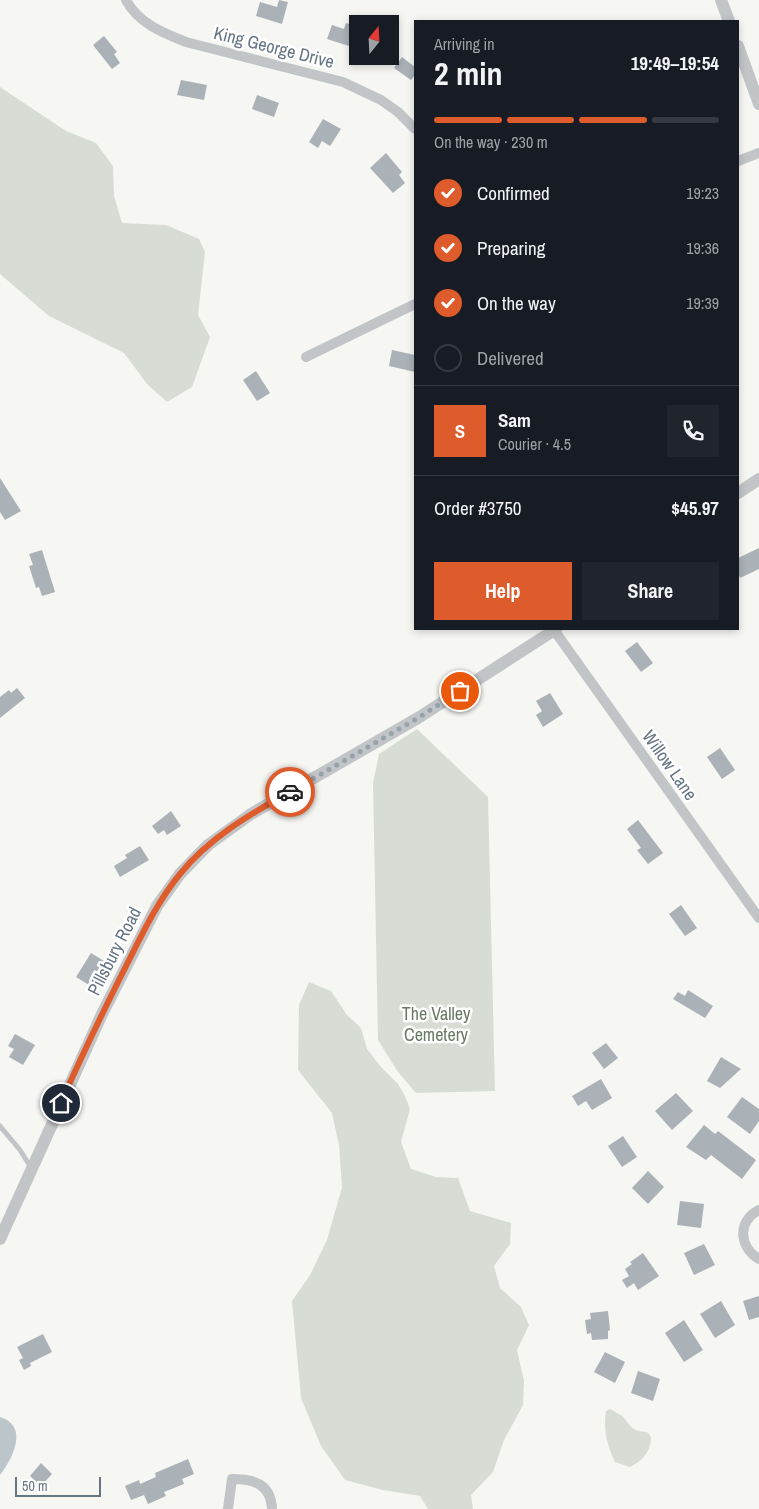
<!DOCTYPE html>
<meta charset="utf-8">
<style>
:root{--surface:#171b24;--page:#20242c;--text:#f1f3f6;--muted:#9ea1a6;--line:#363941;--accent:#de5b2b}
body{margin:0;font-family:"Archivo Narrow",sans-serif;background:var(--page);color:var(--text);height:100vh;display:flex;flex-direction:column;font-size:19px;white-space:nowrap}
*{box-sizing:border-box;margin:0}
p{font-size:16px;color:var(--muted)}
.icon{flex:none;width:28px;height:28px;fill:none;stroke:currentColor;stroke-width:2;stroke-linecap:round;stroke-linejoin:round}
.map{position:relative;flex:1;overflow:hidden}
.panel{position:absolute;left:414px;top:20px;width:325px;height:610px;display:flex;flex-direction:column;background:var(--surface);border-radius:0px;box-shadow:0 2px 8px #0003}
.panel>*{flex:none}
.needle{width:32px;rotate:18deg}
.fabs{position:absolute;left:349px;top:15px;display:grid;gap:10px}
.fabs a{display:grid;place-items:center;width:50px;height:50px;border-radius:0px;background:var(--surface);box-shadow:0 2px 8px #0003;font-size:25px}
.scale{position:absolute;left:15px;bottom:12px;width:86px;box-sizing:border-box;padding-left:5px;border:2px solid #667583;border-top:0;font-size:14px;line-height:18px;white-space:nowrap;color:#667583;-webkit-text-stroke:4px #fff;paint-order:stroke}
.pin{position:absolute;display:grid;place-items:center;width:42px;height:42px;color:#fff;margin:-21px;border:2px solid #fff;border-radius:50%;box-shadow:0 1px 5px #0007}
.courier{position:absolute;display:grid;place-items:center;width:50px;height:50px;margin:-25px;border:4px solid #de5b2b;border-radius:50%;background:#fff;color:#222;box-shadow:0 1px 6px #0007}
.summary em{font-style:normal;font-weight:800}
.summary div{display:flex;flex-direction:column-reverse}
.summary{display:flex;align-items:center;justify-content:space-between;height:85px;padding:0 20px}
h1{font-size:32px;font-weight:800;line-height:38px}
.bar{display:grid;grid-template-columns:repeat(4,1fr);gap:8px 5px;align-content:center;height:60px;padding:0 20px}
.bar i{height:6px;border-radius:4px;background:var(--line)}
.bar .active{background:var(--accent)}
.bar p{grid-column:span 4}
.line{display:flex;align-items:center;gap:12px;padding:0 20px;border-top:1px solid var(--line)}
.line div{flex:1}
.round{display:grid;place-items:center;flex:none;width:52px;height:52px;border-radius:0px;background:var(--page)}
ol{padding:0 20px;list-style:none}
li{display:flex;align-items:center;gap:15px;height:55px}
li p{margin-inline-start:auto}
li .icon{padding:5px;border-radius:50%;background:var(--accent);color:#fff;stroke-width:4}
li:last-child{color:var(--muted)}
li i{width:28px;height:28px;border:2px solid var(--line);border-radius:50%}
.button{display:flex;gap:10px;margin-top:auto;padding:10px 20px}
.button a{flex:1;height:58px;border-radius:0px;background:var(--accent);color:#fff;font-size:20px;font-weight:800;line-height:58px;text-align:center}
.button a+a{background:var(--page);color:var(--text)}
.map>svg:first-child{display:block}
.green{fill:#d7ddd4}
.water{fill:#bbc5ca}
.building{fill:#aab1b7}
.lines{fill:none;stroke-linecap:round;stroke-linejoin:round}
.service{stroke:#c1c5c8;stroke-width:5}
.minor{stroke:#c1c5c8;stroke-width:10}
.tertiary{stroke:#c1c5c8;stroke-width:12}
.done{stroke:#98a2aa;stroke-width:5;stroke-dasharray:0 9}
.route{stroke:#de5b2b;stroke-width:6}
.labels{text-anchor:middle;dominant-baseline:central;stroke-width:5;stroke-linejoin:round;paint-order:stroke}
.street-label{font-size:18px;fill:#667583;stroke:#fff}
.park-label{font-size:18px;fill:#687a64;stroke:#fff}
</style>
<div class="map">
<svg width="759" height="1509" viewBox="0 0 759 1509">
<rect width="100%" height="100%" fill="#f6f6f3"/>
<path class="green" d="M0,87L66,131L96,143L113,166L114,196L122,223L166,225L199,239L205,252L198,315L210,337L192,387L167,402L147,384L124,353L49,316L0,274Z
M417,729L488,797L495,1091L416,1093L398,1072L378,1040L373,783L379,754Z
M309,982L331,991L347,1015L361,1028L367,1049L381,1067L398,1084L405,1096L410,1109L401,1142L411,1169L436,1177L458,1178L470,1211L511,1223L510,1244L494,1266L500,1288L521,1307L529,1325L517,1350L524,1381L523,1405L504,1440L493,1472L471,1495L473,1509H428L420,1496L383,1490L345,1480L321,1446L301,1398L292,1301L310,1275L327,1240L342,1187L339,1145L332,1113L298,1070L299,1005Z
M610,1409C614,1412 621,1414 624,1418C632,1428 632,1431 647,1432L651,1437C651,1452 642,1461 630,1467L615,1462C607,1445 603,1430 606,1411Z"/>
<path class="water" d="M0,1417C29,1426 13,1458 0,1475Z"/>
<path class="building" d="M279,0L288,2L282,24L256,16L260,2L277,7Z
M346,23L355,26L349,46L327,39L332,25L344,29Z
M104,36L117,52L114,54L120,63L112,69L93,45Z
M402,57L415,67V75L411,80L394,68Z
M181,80L207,85L204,100L177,95Z
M257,95L279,103L274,117L252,109Z
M323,119L341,129L330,146L322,141L318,148L309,142Z
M386,153L402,172L399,175L405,183L393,193L370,168Z
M392,350L415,355V372L389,366Z
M256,371L270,393L257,401L243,380Z
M0,478L21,511L5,520L0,512Z
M759,548V569L740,578L738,572V558Z
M42,550L55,592L42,596L39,587L36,588L29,566L33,565L29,554Z
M637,642L653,663L641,672L625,651Z
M17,688L25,698L0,718V697L9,690L11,693Z
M550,693L563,714L543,727L536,715L542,711L536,701Z
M720,748L735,770L722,779L707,757Z
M171,811L181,826L167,835L164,830L158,834L152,826Z
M638,820L663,853L648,864L637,850L641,848L627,829Z
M140,846L149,860L120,877L114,866L127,858L125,855Z
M681,905L697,928L685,936L669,914Z
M91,953L104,961L89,985L76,977Z
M688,990L713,1006L705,1018L673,999L678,992L685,996Z
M15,1034L35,1045L23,1065L9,1057L14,1049L8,1046Z
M606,1043L618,1058L604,1069L592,1053Z
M721,1057L741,1069L720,1088L707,1081Z
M601,1079L612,1098L592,1110L586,1101L578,1106L572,1096Z
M676,1093L693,1111L672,1130L655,1111Z
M742,1097L759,1109V1121L750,1134L727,1117Z
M704,1125L715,1134L718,1131L756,1160L742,1179L711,1155L706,1160L686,1147Z
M623,1136L637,1157L622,1167L608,1146Z
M648,1171L664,1187L648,1204L632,1188Z
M680,1201L704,1204L701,1228L677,1225Z
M704,1244L715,1265L694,1275L684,1253Z
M643,1253L659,1276L638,1290L634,1283L627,1288L622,1280L629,1276L625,1269L632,1264L630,1262Z
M759,1296V1317L749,1320L743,1301Z
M721,1301L735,1325L715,1338L700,1314Z
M608,1311L610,1330L608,1331V1339L592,1340L591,1333L587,1334L585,1320L591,1319L590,1313Z
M684,1320L703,1350L684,1362L665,1333Z
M43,1334L52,1352L30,1363L31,1366L24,1370L19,1360L23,1358L17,1347Z
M605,1352L625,1362L615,1383L594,1372Z
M638,1371L660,1379L653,1401L631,1393Z
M188,1459L194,1474L182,1479L184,1484L164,1492L166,1496L148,1504L144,1495L131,1500L125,1486L139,1480L140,1484L156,1477L155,1473Z
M41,1463L52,1474L41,1486L30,1476Z"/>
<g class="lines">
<path class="service" d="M0,1126L20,1150L30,1166"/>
<path class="minor" d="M126,0C138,23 163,33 186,42L343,82L381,100L398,112L415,129
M738,161L759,153
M306,357L415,304
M554,630L759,918
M759,1210C737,1221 739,1247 759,1259
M228,1509L232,1479C254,1479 271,1484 272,1509"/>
<path class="tertiary" d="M721,0L729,21
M738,46L759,104
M738,493L759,479
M0,1239L102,1014L157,906L180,874L208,845L251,814L418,718L556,629"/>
</g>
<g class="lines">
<path class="done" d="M290,792L418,718L460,691"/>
<path class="route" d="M61,1103C80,1059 101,1016 123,972C140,939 156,903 180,874C209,838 250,814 290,792"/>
</g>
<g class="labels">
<g class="street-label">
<text transform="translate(274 47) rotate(14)">King George Drive</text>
<text transform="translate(670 765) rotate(55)">Willow Lane</text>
<text transform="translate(114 951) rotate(-63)">Pillsbury Road</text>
</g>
<g class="park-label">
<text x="436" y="1013">The Valley<tspan x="436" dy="21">Cemetery</tspan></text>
</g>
</g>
</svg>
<div class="fabs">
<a><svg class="needle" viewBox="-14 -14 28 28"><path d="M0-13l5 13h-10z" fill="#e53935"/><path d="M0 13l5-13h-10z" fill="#9ea1a6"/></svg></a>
</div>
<div class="scale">50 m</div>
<div class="pin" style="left:460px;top:691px;background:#ea580c"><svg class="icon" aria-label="bag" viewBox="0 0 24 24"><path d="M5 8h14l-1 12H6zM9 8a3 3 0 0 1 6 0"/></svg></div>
<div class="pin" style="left:61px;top:1103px;background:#1f2937"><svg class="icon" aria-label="home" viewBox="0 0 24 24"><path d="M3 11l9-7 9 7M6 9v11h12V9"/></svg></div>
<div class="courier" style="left:290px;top:792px"><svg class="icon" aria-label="car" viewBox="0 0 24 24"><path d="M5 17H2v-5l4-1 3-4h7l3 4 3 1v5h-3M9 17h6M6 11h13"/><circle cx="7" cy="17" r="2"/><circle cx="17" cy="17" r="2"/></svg></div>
<section class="panel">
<div class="summary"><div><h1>2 min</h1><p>Arriving in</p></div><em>19:49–19:54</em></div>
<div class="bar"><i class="active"></i><i class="active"></i><i class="active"></i><i></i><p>On the way · 230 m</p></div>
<ol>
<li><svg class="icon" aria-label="check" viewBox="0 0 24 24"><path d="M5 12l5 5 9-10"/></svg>Confirmed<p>19:23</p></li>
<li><svg class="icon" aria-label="check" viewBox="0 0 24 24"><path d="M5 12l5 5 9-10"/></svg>Preparing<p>19:36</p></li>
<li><svg class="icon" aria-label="check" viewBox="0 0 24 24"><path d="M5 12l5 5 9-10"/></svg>On the way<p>19:39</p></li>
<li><i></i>Delivered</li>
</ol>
<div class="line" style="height:90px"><b class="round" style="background:var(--accent);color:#fff">S</b><div><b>Sam</b><p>Courier · 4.5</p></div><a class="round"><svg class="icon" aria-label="phone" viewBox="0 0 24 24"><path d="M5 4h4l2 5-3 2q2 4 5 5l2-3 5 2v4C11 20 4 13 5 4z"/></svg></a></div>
<div class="line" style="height:65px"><div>Order #3750</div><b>$45.97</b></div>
<div class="button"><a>Help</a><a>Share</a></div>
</section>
</div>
